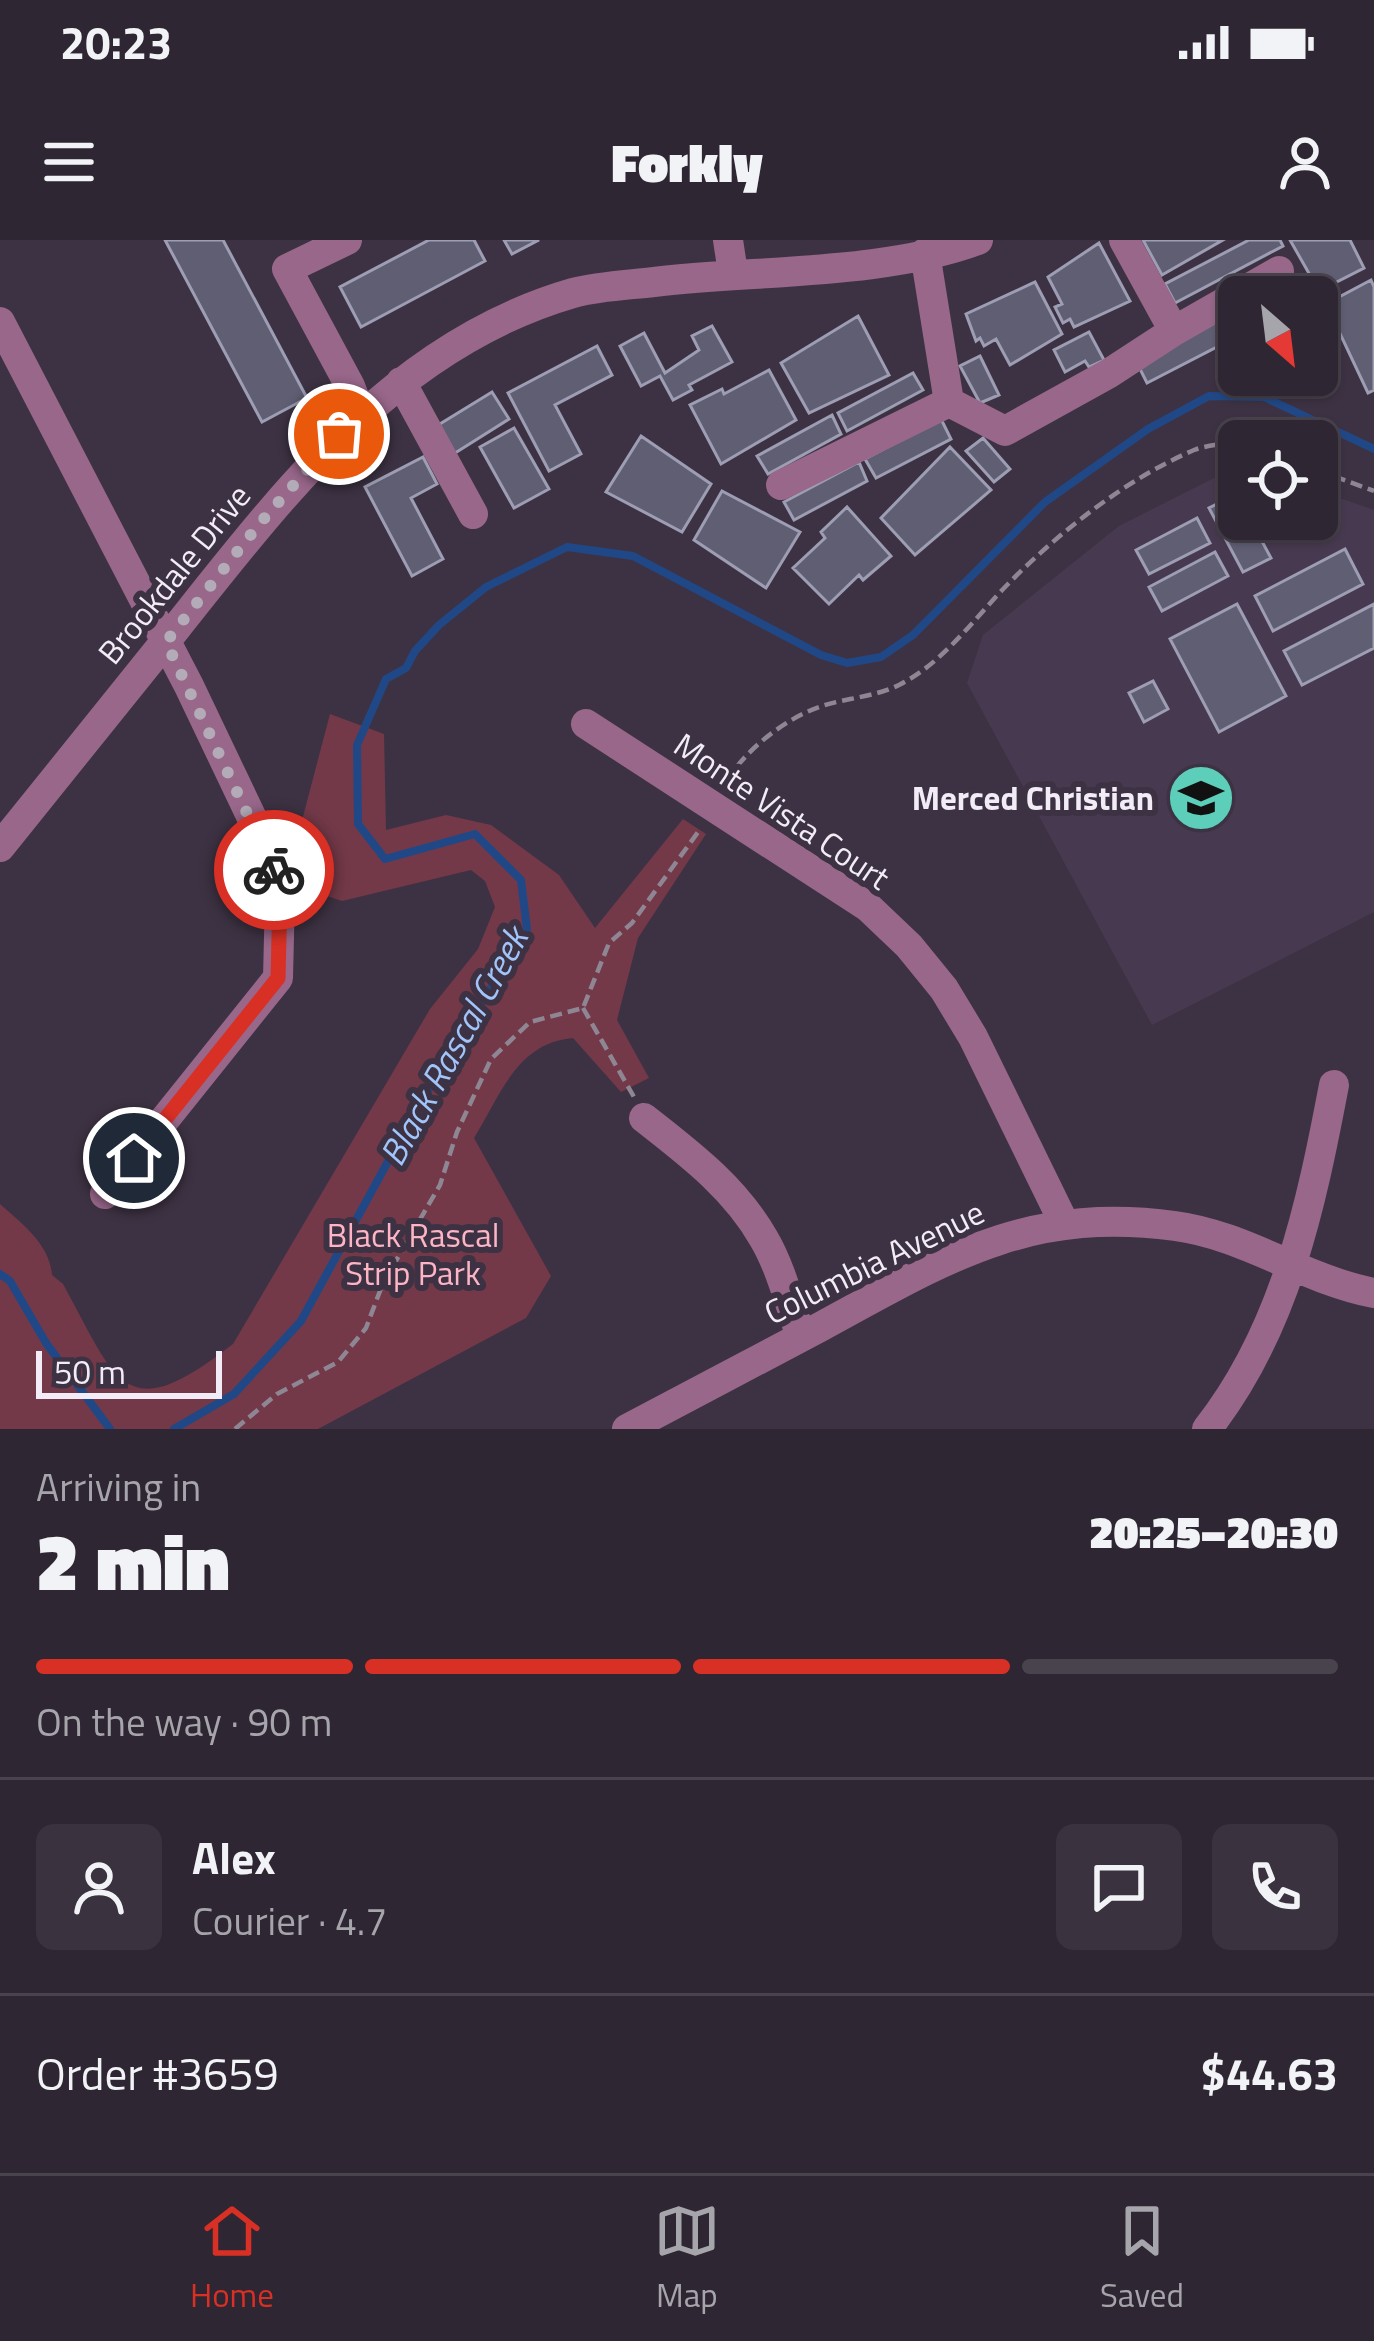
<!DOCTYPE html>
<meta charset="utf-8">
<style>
:root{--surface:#2e2632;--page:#3a323e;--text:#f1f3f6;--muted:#a7a5ac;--line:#49434d;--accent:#d93025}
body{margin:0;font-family:"Titillium Web",sans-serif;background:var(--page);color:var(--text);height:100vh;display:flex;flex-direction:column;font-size:45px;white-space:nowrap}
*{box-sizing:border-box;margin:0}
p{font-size:39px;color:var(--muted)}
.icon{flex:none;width:66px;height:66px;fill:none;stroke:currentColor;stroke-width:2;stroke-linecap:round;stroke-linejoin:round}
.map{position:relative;height:1189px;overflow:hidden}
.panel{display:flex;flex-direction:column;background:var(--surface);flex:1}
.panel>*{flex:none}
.needle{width:78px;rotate:152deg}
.fabs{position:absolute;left:1218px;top:36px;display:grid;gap:24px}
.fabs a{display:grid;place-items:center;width:120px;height:120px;border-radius:18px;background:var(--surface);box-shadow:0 3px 9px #0004,0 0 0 3px var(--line);font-size:60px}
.scale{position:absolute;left:36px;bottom:30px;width:186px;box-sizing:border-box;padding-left:12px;border:6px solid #f2ecf6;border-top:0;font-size:33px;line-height:42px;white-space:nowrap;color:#f2ecf6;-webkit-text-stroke:9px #3d3243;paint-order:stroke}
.pin{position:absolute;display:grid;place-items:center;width:102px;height:102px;color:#fff;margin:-51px;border:6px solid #fff;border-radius:50%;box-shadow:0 3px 12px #0007}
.courier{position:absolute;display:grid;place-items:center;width:120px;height:120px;margin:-60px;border:9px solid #d93025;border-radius:50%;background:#fff;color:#222;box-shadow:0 3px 15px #0007}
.summary em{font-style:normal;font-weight:800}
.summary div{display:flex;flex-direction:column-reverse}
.summary{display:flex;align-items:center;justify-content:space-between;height:204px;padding:0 36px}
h1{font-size:78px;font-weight:800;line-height:90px}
.bar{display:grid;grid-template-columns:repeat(4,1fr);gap:18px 12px;align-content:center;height:144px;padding:0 36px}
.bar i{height:15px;border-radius:9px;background:var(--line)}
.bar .active{background:var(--accent)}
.bar p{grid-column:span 4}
.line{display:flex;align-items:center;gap:30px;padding:0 36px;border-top:3px solid var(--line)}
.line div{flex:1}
.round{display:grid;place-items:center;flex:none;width:126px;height:126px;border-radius:18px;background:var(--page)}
.status{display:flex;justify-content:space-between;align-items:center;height:84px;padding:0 60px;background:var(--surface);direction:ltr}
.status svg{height:33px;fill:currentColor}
header{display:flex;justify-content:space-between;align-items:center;height:156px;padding:0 36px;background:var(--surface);font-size:54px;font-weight:800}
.tabs{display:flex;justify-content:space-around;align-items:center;height:168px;border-top:3px solid var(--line);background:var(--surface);font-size:33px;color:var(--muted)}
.tabs a{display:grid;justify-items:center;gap:6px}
.tabs .active{color:var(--accent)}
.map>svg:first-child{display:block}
.built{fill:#473a50}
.green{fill:#733948}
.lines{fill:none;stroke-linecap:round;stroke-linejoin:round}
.stream{stroke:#214886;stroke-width:8}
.building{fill:#5f5e73;stroke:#9d9db3;stroke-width:3}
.path{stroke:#8f8694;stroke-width:4.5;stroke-dasharray:12 6;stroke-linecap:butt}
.minor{stroke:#98678a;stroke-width:30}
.done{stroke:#b3abb7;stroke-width:12;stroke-dasharray:0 21.6}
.route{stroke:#d93025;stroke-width:15}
.labels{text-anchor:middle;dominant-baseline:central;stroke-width:12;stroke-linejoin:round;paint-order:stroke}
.street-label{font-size:33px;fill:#f2ecf6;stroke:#3d3243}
.poi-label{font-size:33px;font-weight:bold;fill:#f2ecf6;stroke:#3d3243;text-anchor:end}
.park-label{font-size:33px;fill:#fdb5c5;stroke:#3d3243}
.water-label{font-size:36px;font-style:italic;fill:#a1c4fa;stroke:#3d3243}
</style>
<div class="status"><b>20:23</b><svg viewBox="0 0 49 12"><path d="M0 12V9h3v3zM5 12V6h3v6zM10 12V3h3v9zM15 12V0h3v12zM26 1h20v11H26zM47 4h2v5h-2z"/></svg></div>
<header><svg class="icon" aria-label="menu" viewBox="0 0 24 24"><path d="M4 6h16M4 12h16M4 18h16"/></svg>Forkly<svg class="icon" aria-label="person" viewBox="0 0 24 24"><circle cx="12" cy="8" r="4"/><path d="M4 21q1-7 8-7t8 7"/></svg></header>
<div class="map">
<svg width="1374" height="1189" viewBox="0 0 1374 1189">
<rect width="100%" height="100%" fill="#3d3243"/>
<path class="built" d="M1236,227L1239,228V279H1317V250L1374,270V672L1152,785L967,443L983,395L1119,286Z"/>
<path class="green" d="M330,474L384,494L386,590L446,575L491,585L559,635L595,688L683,579L706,594L638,698L617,780L649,838L621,852L573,798C517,803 501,854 474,898L551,1036L526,1078L318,1189H0V964C21,983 50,1004 52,1035L63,1044C118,1144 124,1189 233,1104L430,769L478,709L495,667L485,641L471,630L342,661L324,655L300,588Z"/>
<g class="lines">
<path class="stream" d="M0,1034L10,1041L46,1103L110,1189
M174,1189L234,1154L301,1081L416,870L527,689L521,640L475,594L385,619L358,584L357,505L386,439L406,428L415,411L439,385L486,347L567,307L633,316L821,415L847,423L881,417L913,395L1045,262L1148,189L1209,156L1264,157L1374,209"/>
</g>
<path class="building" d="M165,0H223L307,158L262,182Z
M429,0H474L485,21L361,87L340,47Z
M504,0H539L512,14Z
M1143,0H1223L1162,35Z
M1249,0H1280L1283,6L1175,63L1165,44Z
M1290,0H1350L1364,28L1319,51Z
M1099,3L1130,61L1074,87L1070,79L1063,83L1055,67L1062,64L1048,37Z
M1297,36L1308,57H1285L1278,44Z
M1371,40L1374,47V150L1368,153L1326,64Z
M1035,42L1062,94L1010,125L996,99L984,106L980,98L976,101L966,74Z
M1317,75L1335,111L1318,120L1317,117Z
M858,76L889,135L809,173L781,123Z
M1228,76L1238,96L1147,143L1137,123Z
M712,86L732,122L689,145L692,150L673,160L660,136L641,146L620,106L644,93L665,133L699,110L692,96Z
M1089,92L1104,120L1089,127L1085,121L1065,132L1054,110Z
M597,106L612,135L555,165L581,214L549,231L508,153Z
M980,116L999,155L980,163L960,126Z
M769,130L796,180L721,224L690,165L722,149L724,154Z
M913,133L923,150L847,191L838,173Z
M492,152L509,179L452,215L435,187Z
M832,175L841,194L768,234L757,216Z
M941,179L951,199L876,238L865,219Z
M514,188L549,249L514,268L480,207Z
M641,196L711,244L682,292L606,252Z
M983,198L1010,229L994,242L966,211Z
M950,207L991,250L915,315L881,278Z
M423,217L437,244L411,258L443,319L412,336L365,247Z
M859,222L867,241L794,280L784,262Z
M722,251L800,292L766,348L694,300Z
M1237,254L1239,279H1250L1271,318L1243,332L1209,268Z
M847,267L891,316L863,340L859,335L829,364L793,328L825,298L821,292Z
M1197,278L1210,303L1149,334L1136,310Z
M1345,309L1363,344L1273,391L1255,356Z
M1215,312L1228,336L1162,371L1149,347Z
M1237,364L1286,456L1219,492L1170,399Z
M1374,364V408L1302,445L1284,411Z
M1153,441L1168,469L1144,482L1129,453Z"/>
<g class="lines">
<path class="path" d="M1317,230L1374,251
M727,541C745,510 785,479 819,467C845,458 875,457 899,445C943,423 973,380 1007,345C1058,293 1126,239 1194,210C1207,205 1224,204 1239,202
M583,768L634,857
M235,1189L277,1154L338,1122L366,1088L383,1043L440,945L457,892L491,819L530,782L583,768L609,703L632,683L701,588"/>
<path class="minor" d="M347,0L287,29L350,146L361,175
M728,0L733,33
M925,13L949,162L1005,191L1108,134L1174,91L1124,0
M0,82L189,446L272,620L280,655L278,738L105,954
M1174,91L1279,31
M401,142L473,274
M781,245L949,162
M586,484L868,667L909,706L944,749L973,797L1064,983
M0,607C59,534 118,461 177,387C286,250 396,104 573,53C599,46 628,45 654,42C755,30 884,35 978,0
M644,878C690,914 735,948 764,999C781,1028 790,1065 801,1097
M627,1189C692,1155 757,1120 822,1086C945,1019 1028,966 1175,986C1245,995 1305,1040 1374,1053
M1207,1189C1285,1090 1311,966 1334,845"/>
</g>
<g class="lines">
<path class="done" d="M274,630L166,402L260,283L339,194"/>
<path class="route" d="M134,918L278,738L280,655L274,630"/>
</g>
<defs>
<g id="school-disc" transform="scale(3.45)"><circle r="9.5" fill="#5cceba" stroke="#3d3243"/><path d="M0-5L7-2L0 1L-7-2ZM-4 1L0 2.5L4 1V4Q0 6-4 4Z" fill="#111"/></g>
</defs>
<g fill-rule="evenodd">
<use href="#school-disc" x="1201" y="558"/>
</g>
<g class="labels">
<g class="street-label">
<text transform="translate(174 334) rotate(-51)">Brookdale Drive</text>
<text transform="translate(782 571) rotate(34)">Monte Vista Court</text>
<text transform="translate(874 1022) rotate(-26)">Columbia Avenue</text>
</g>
<g class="poi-label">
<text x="1154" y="558">Merced Christian</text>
</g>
<g class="park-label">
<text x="413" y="995">Black Rascal<tspan x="413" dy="38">Strip Park</tspan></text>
</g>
<g class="water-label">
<text transform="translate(453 806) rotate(-61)">Black Rascal Creek</text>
</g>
</g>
</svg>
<div class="fabs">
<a><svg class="needle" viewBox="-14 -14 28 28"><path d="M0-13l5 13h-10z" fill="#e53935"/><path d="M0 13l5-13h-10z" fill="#a7a5ac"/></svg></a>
<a><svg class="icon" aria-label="locate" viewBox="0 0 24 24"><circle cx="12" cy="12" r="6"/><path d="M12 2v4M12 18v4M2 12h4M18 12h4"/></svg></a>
</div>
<div class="scale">50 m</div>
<div class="pin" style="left:339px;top:194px;background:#ea580c"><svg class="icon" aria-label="bag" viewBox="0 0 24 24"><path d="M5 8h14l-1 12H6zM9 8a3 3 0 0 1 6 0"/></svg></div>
<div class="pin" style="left:134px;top:918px;background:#1f2937"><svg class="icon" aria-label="home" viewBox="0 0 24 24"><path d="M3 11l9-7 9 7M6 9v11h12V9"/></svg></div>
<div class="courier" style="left:274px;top:630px"><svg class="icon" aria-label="bike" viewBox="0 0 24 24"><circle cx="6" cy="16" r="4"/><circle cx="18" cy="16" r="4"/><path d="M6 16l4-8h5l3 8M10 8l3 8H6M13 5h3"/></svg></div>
</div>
<section class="panel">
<div class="summary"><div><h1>2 min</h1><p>Arriving in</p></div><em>20:25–20:30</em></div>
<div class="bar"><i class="active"></i><i class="active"></i><i class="active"></i><i></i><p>On the way · 90 m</p></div>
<div class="line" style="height:216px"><a class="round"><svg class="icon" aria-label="person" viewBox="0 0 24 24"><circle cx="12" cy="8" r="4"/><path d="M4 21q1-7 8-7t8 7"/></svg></a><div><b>Alex</b><p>Courier · 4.7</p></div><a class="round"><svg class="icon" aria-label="chat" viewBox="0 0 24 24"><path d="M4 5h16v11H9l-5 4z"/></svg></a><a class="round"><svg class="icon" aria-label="phone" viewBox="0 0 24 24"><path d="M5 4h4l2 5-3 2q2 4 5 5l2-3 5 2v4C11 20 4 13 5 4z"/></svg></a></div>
<div class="line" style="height:156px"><div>Order #3659</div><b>$44.63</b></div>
</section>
<nav class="tabs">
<a class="active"><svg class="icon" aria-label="home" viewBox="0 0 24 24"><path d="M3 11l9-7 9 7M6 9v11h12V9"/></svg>Home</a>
<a><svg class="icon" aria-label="map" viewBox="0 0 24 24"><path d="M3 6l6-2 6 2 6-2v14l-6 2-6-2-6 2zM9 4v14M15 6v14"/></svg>Map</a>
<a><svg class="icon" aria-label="saved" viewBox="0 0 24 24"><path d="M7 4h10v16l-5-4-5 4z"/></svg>Saved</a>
</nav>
